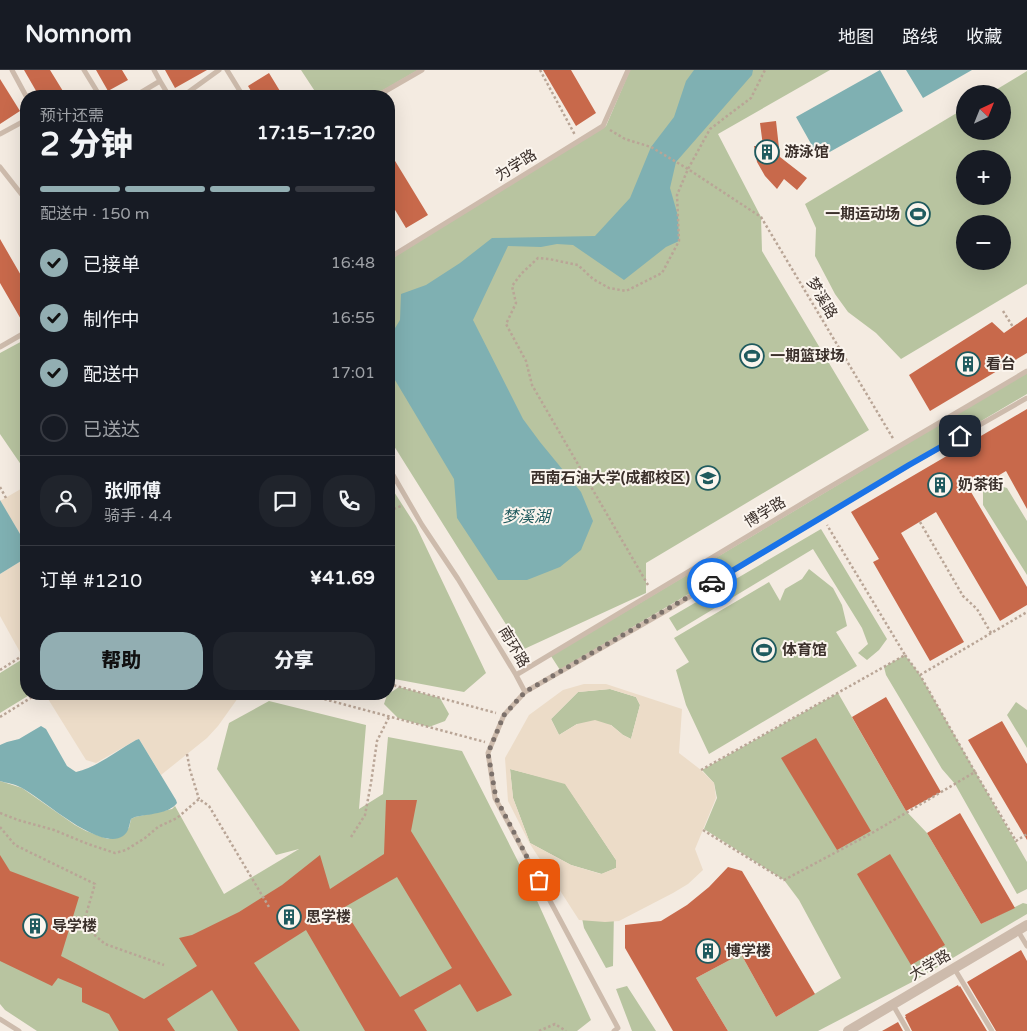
<!DOCTYPE html>
<html lang="zh">
<meta charset="utf-8">
<style>
:root{--surface:#171b24;--page:#20242c;--text:#f1f3f6;--muted:#9ea1a6;--line:#363941;--accent:#92aeb2}
body{margin:0;font-family:"Varela Round","Noto Sans SC",sans-serif;background:var(--page);color:var(--text);height:100vh;display:flex;flex-direction:column;font-size:19px;white-space:nowrap}
*{box-sizing:border-box;margin:0}
p{font-size:16px;color:var(--muted)}
.icon{flex:none;width:28px;height:28px;fill:none;stroke:currentColor;stroke-width:2;stroke-linecap:round;stroke-linejoin:round}
.map{position:relative;flex:1;overflow:hidden}
.side{position:absolute;left:20px;top:20px;width:375px;height:610px;display:flex;flex-direction:column;background:var(--surface);border-radius:20px;box-shadow:0 5px 20px #0002}
.side>*{flex:none}
.needle{width:32px;rotate:43deg}
.tools{position:absolute;left:956px;top:15px;display:grid;gap:10px}
.tools a{display:grid;place-items:center;width:55px;height:55px;border-radius:50%;background:var(--surface);box-shadow:0 5px 20px #0002;font-size:25px}
.pin{position:absolute;display:grid;place-items:center;width:42px;height:42px;color:#fff;margin:-21px;border-radius:10px;box-shadow:0 2px 8px #0006}
.courier{position:absolute;display:grid;place-items:center;width:50px;height:50px;margin:-25px;border:4px solid #1a73e8;border-radius:50%;background:#fff;color:#222;box-shadow:0 1px 6px #0007}
.headline em{font-style:normal;font-weight:800}
.headline div{display:flex;flex-direction:column-reverse}
.headline{display:flex;align-items:center;justify-content:space-between;height:85px;padding:0 20px}
h1{font-size:32px;font-weight:800;line-height:38px}
.bar{display:grid;grid-template-columns:repeat(4,1fr);gap:8px 5px;align-content:center;height:60px;padding:0 20px}
.bar i{height:6px;border-radius:4px;background:var(--line)}
.bar .active{background:var(--accent)}
.bar p{grid-column:span 4}
.line{display:flex;align-items:center;gap:12px;padding:0 20px;border-top:1px solid var(--line)}
.line div{flex:1}
.round{display:grid;place-items:center;flex:none;width:52px;height:52px;border-radius:20px;background:var(--page)}
ol{padding:0 20px;list-style:none}
li{display:flex;align-items:center;gap:15px;height:55px}
li p{margin-inline-start:auto}
li .icon{padding:5px;border-radius:50%;background:var(--accent);color:#111;stroke-width:4}
li:last-child{color:var(--muted)}
li i{width:28px;height:28px;border:2px solid var(--line);border-radius:50%}
.cta{display:flex;gap:10px;margin-top:auto;padding:10px 20px}
.cta a{flex:1;height:58px;border-radius:20px;background:var(--accent);color:#111;font-size:20px;font-weight:800;line-height:58px;text-align:center}
.cta a+a{background:var(--page);color:var(--text)}
header{display:flex;align-items:center;gap:30px;box-sizing:border-box;height:70px;padding:0 25px;background:var(--surface);border-bottom:1px solid var(--line)}
header strong{font-size:24px}
nav{display:flex;gap:28px;margin-inline-start:auto;font-size:18px}
.map>svg:first-child{display:block}
.green{fill:#b8c4a0;fill-rule:evenodd}
.plaza{fill:#ecdcc8;fill-rule:evenodd}
.water{fill:#7fb0b2}
.building{fill:#c8694b;fill-rule:evenodd}
.lines{fill:none;stroke-linecap:round;stroke-linejoin:round}
.path{stroke:#b9a596;stroke-width:2.5;stroke-dasharray:2.5 2.5;stroke-linecap:butt}
.service{stroke:#cdbbac;stroke-width:5}
.minor{stroke:#cdbbac;stroke-width:10}
.done{stroke:#7c716b;stroke-width:5;stroke-dasharray:0 9}
.route{stroke:#1a73e8;stroke-width:6}
.labels{text-anchor:middle;dominant-baseline:central;stroke-width:4;stroke-linejoin:round;paint-order:stroke}
.poi-label{font-size:15px;font-weight:bold;fill:#3b302b;stroke:#fbf5ee;text-anchor:start}
.street-label{font-size:15px;fill:#3b302b;stroke:#fbf5ee}
.water-label{font-size:16px;font-style:italic;fill:#1f5a5e;stroke:#fbf5ee}
</style>
<header>
<strong>Nomnom</strong>
<nav><a>地图</a><a>路线</a><a>收藏</a></nav>
</header>
<div class="map">
<svg width="1027" height="961" viewBox="0 0 1027 961">
<rect width="100%" height="100%" fill="#f4ebe1"/>
<path class="green" d="M301,0H418L373,26H318Z
M630,0H830L718,64L761,147L762,181L869,360L646,493V523L522,580L389,368V190L606,56Z
M1027,1V214L901,289L876,263L848,242L835,224L815,186L816,158L805,134L965,38V61H1002V24H989ZM965,89H1002V126H965ZM965,154H1002V191H965Z
M26,269V402L0,364V283Z
M1027,302V324L560,600L551,586Z
M389,414L416,456L486,603L464,622L389,608Z
M993,414L1007,418L1027,451V505L983,435V420Z
M821,459L887,569L879,580L867,590L858,583L868,574L862,558L813,479L677,561L669,548Z
M809,499L833,518L842,535L847,556L836,562L857,596L709,684L686,635L676,600L689,592L674,568L769,512L780,531L785,519L802,509Z
M905,585L920,605L1027,792V819L1017,824L955,714L942,699L886,605L884,597Z
M21,590L26,599V624H31L0,643V603Z
M399,617L440,628L449,644L445,651L429,657L398,648L384,634L387,625Z
M610,619L636,627L640,635L631,669L623,665L611,655L577,654L559,665L551,649L578,622Z
M838,623L906,741L927,763L981,854L1023,833L1027,834V844L914,911L818,961H728L696,908L741,884L776,947L841,908L799,830L784,810L704,759L717,728L714,713L702,700Z
M269,631L366,655L359,739L383,724L388,667L462,681L529,813L591,950L577,961H37L5,940L0,934V711L22,718L75,755L86,761L108,769L129,758L131,749L135,747L172,739L175,736L224,824L299,779L276,785L217,699L229,653Z
M1016,632L1027,640V678L1007,645Z
M510,699L565,713L616,790V798L602,804L571,795L530,773L513,728Z
M614,841L613,896L606,898L584,858L581,843Z
M627,916L656,961H632L616,919Z"/>
<path class="plaza" d="M26,416V474L0,431Z
M26,488V593L0,546V504Z
M584,614H606L682,639L679,683L701,700L714,713L716,728L695,779L703,800L688,814L673,823L619,851L605,852L579,850L530,774L508,731L505,688L529,645L563,620ZM610,619L636,627L640,635L631,669L623,665L611,655L595,650L577,654L559,665L551,649L578,622ZM510,699L565,714L616,790V798L601,804L571,795L530,773L513,728Z
M45,624H239L238,628L218,656L207,668L161,705L139,669L136,670L96,693L86,690Z"/>
<path class="water" d="M694,0H753L752,5L676,92L670,118L678,146L679,171L666,177L624,210L573,175L557,174L541,177L508,176L473,250L523,349L540,372L581,422L593,451L581,480L560,497L527,510H498L457,448L454,409L389,300V268L400,250L401,224L426,215L460,193L492,168L595,166L630,128L651,77L674,47L686,11Z
M880,0L903,41L819,88L796,47Z
M906,0H972L923,28Z
M0,430L26,474V488L0,504Z
M41,656L46,659L67,696L76,702C97,697 117,681 136,670L139,669L176,730L177,733C169,744 148,744 135,747L131,749C129,755 129,762 123,766C100,782 43,729 22,718C15,714 7,713 0,711V675L7,672L19,669Z"/>
<path class="building" d="M24,0H50L66,26H39Z
M96,0H122L128,10L108,21Z
M165,0H207L175,18Z
M543,0H571L596,43L576,56Z
M269,3L283,26H254L248,16Z
M0,9L20,41L0,54Z
M776,51L780,87L807,108L797,120L784,109L777,119L765,106L757,92L754,76H763L760,53Z
M389,81L428,145L406,158L389,130Z
M0,169L26,214V258L0,213Z
M1027,247V283L930,341L909,305L992,252L1004,263Z
M1027,339V439L1006,401L971,422L1027,517V535L1000,551L936,442L901,463L964,572L930,591L873,492L879,489L851,442Z
M886,627L941,722L906,741L852,647Z
M1002,651L1027,694V770L968,670Z
M816,668L871,761L837,780L781,688Z
M386,730H417L411,761L512,925L477,942L460,914L414,940L427,961H365L306,860L254,893L300,961H238L212,920L167,949L175,961H119L109,944L82,932V918L58,908L52,916L0,891V785L10,801L79,827L61,886L144,929L197,896L179,868L192,865L239,842L282,815L320,785L330,819L384,784ZM397,807L452,898L400,927L343,838Z
M960,743L1015,838L981,854L927,763Z
M890,784L945,875L911,895L857,804Z
M728,797L742,801L815,924L776,947L741,884L696,908L728,961H673L625,878V855L661,851L687,835L709,817Z
M1021,880L1027,891V961H996L967,912Z
M958,915L959,917L960,916L987,961H912L905,947H906L905,945Z
M898,952L903,961H882Z"/>
<g class="lines">
<path class="path" d="M540,0L575,65
M610,60L625,69L651,77L688,99L761,147L894,370
M1003,241L1013,257
M0,417L6,428
M389,441L401,436
M920,452L963,526L977,539L991,563
M648,515L532,315L526,291L506,254L516,233L512,216L521,204L538,188L549,189L578,195L593,209L609,218L626,221L662,203L679,171L677,125L688,99L710,59L751,28L765,0
M905,585L920,605L1027,542
M0,600L22,586L26,593
M389,614L496,643
M305,624L485,672
M0,647L37,624
M187,684L190,700L199,729
M701,700L905,585L827,455
M975,702L1016,771L1027,764
M0,743L18,750L54,760L88,774L115,783L126,780L145,768L158,757L177,748L199,729L209,736L269,837
M0,757L15,775L95,814L83,855L105,874L164,895
M703,760L784,810L872,763L975,702L920,605
M351,767L365,745L371,713L377,671L389,647
M539,961L555,954L566,961"/>
<path class="service" d="M12,0L26,26
M84,0L98,23
M154,0L160,11
M227,0L243,26
M135,26L160,11L169,26
M183,26L219,0
M377,26L422,0
M0,64L26,50
M0,97L26,130
M389,188L603,56L628,0
M0,277L26,262
M389,398L422,455L458,509L516,605L525,622L504,645L488,683L495,728L618,958L614,961
M516,605L818,424L1027,301
M525,622L664,542L909,395L1027,328
M1018,861L1027,876
M954,898L992,961
M893,935L908,961
M0,949L19,961"/>
<path class="minor" d="M848,961L1027,855"/>
</g>
<g class="lines">
<path class="done" d="M539,810L496,728L488,683L504,645L525,622L712,513"/>
<path class="route" d="M712,513L909,395L960,366"/>
</g>
<defs>
<g id="building-ring" transform="scale(1.25)"><circle r="9.5" fill="#fbf5ee" stroke="#1f5a5e" stroke-width="1.5"/><path d="M-4-6H4V6H1V3H-1V6H-4ZM-2.5-4.3h1.7v1.8h-1.7ZM.8-4.3h1.7v1.8H.8ZM-2.5-1h1.7V.8h-1.7ZM.8-1h1.7V.8H.8Z" fill="#1f5a5e"/></g>
<g id="stadium-ring" transform="scale(1.25)"><circle r="9.5" fill="#fbf5ee" stroke="#1f5a5e" stroke-width="1.5"/><path d="M0-5a6.5 5 0 1 0 0 10a6.5 5 0 1 0 0-10ZM-3.5-1.8h7v3.6h-7Z" fill="#1f5a5e"/></g>
<g id="university-ring" transform="scale(1.25)"><circle r="9.5" fill="#fbf5ee" stroke="#1f5a5e" stroke-width="1.5"/><path d="M0-5L7-2L0 1L-7-2ZM-4 1L0 2.5L4 1V4Q0 6-4 4Z" fill="#1f5a5e"/></g>
</defs>
<g fill-rule="evenodd">
<use href="#building-ring" x="767" y="82"/>
<use href="#stadium-ring" x="918" y="144"/>
<use href="#stadium-ring" x="752" y="286"/>
<use href="#building-ring" x="968" y="294"/>
<use href="#university-ring" x="708" y="408"/>
<use href="#building-ring" x="940" y="415"/>
<use href="#stadium-ring" x="764" y="580"/>
<use href="#building-ring" x="289" y="847"/>
<use href="#building-ring" x="35" y="856"/>
<use href="#building-ring" x="708" y="881"/>
</g>
<g class="labels">
<g class="poi-label">
<text x="784" y="82">游泳馆</text>
<text x="900" y="144" text-anchor="end">一期运动场</text>
<text x="770" y="286">一期篮球场</text>
<text x="986" y="294">看台</text>
<text x="690" y="408" text-anchor="end">西南石油大学(成都校区)</text>
<text x="958" y="415">奶茶街</text>
<text x="782" y="580">体育馆</text>
<text x="306" y="847">思学楼</text>
<text x="52" y="856">导学楼</text>
<text x="726" y="881">博学楼</text>
</g>
<g class="street-label">
<text transform="translate(516 95) rotate(-32)">为学路</text>
<text transform="translate(822 228) rotate(59)">梦溪路</text>
<text transform="translate(765 442) rotate(-31)">博学路</text>
<text transform="translate(514 577) rotate(59)">南环路</text>
<text transform="translate(930 895) rotate(-31)">大学路</text>
</g>
<g class="water-label">
<text x="526" y="447">梦溪湖</text>
</g>
</g>
</svg>
<div class="tools">
<a><svg class="needle" viewBox="-14 -14 28 28"><path d="M0-13l5 13h-10z" fill="#e53935"/><path d="M0 13l5-13h-10z" fill="#9ea1a6"/></svg></a>
<a>+</a>
<a>−</a>
</div>
<div class="pin" style="left:539px;top:810px;background:#ea580c"><svg class="icon" aria-label="bag" viewBox="0 0 24 24"><path d="M5 8h14l-1 12H6zM9 8a3 3 0 0 1 6 0"/></svg></div>
<div class="pin" style="left:960px;top:366px;background:#1f2937"><svg class="icon" aria-label="home" viewBox="0 0 24 24"><path d="M3 11l9-7 9 7M6 9v11h12V9"/></svg></div>
<div class="courier" style="left:712px;top:513px"><svg class="icon" aria-label="car" viewBox="0 0 24 24"><path d="M5 17H2v-5l4-1 3-4h7l3 4 3 1v5h-3M9 17h6M6 11h13"/><circle cx="7" cy="17" r="2"/><circle cx="17" cy="17" r="2"/></svg></div>
<section class="side">
<div class="headline"><div><h1>2 分钟</h1><p>预计还需</p></div><em>17:15–17:20</em></div>
<div class="bar"><i class="active"></i><i class="active"></i><i class="active"></i><i></i><p>配送中 · 150 m</p></div>
<ol>
<li><svg class="icon" aria-label="check" viewBox="0 0 24 24"><path d="M5 12l5 5 9-10"/></svg>已接单<p>16:48</p></li>
<li><svg class="icon" aria-label="check" viewBox="0 0 24 24"><path d="M5 12l5 5 9-10"/></svg>制作中<p>16:55</p></li>
<li><svg class="icon" aria-label="check" viewBox="0 0 24 24"><path d="M5 12l5 5 9-10"/></svg>配送中<p>17:01</p></li>
<li><i></i>已送达</li>
</ol>
<div class="line" style="height:90px"><a class="round"><svg class="icon" aria-label="person" viewBox="0 0 24 24"><circle cx="12" cy="8" r="4"/><path d="M4 21q1-7 8-7t8 7"/></svg></a><div><b>张师傅</b><p>骑手 · 4.4</p></div><a class="round"><svg class="icon" aria-label="chat" viewBox="0 0 24 24"><path d="M4 5h16v11H9l-5 4z"/></svg></a><a class="round"><svg class="icon" aria-label="phone" viewBox="0 0 24 24"><path d="M5 4h4l2 5-3 2q2 4 5 5l2-3 5 2v4C11 20 4 13 5 4z"/></svg></a></div>
<div class="line" style="height:65px"><div>订单 #1210</div><b>¥41.69</b></div>
<div class="cta"><a>帮助</a><a>分享</a></div>
</section>
</div>
